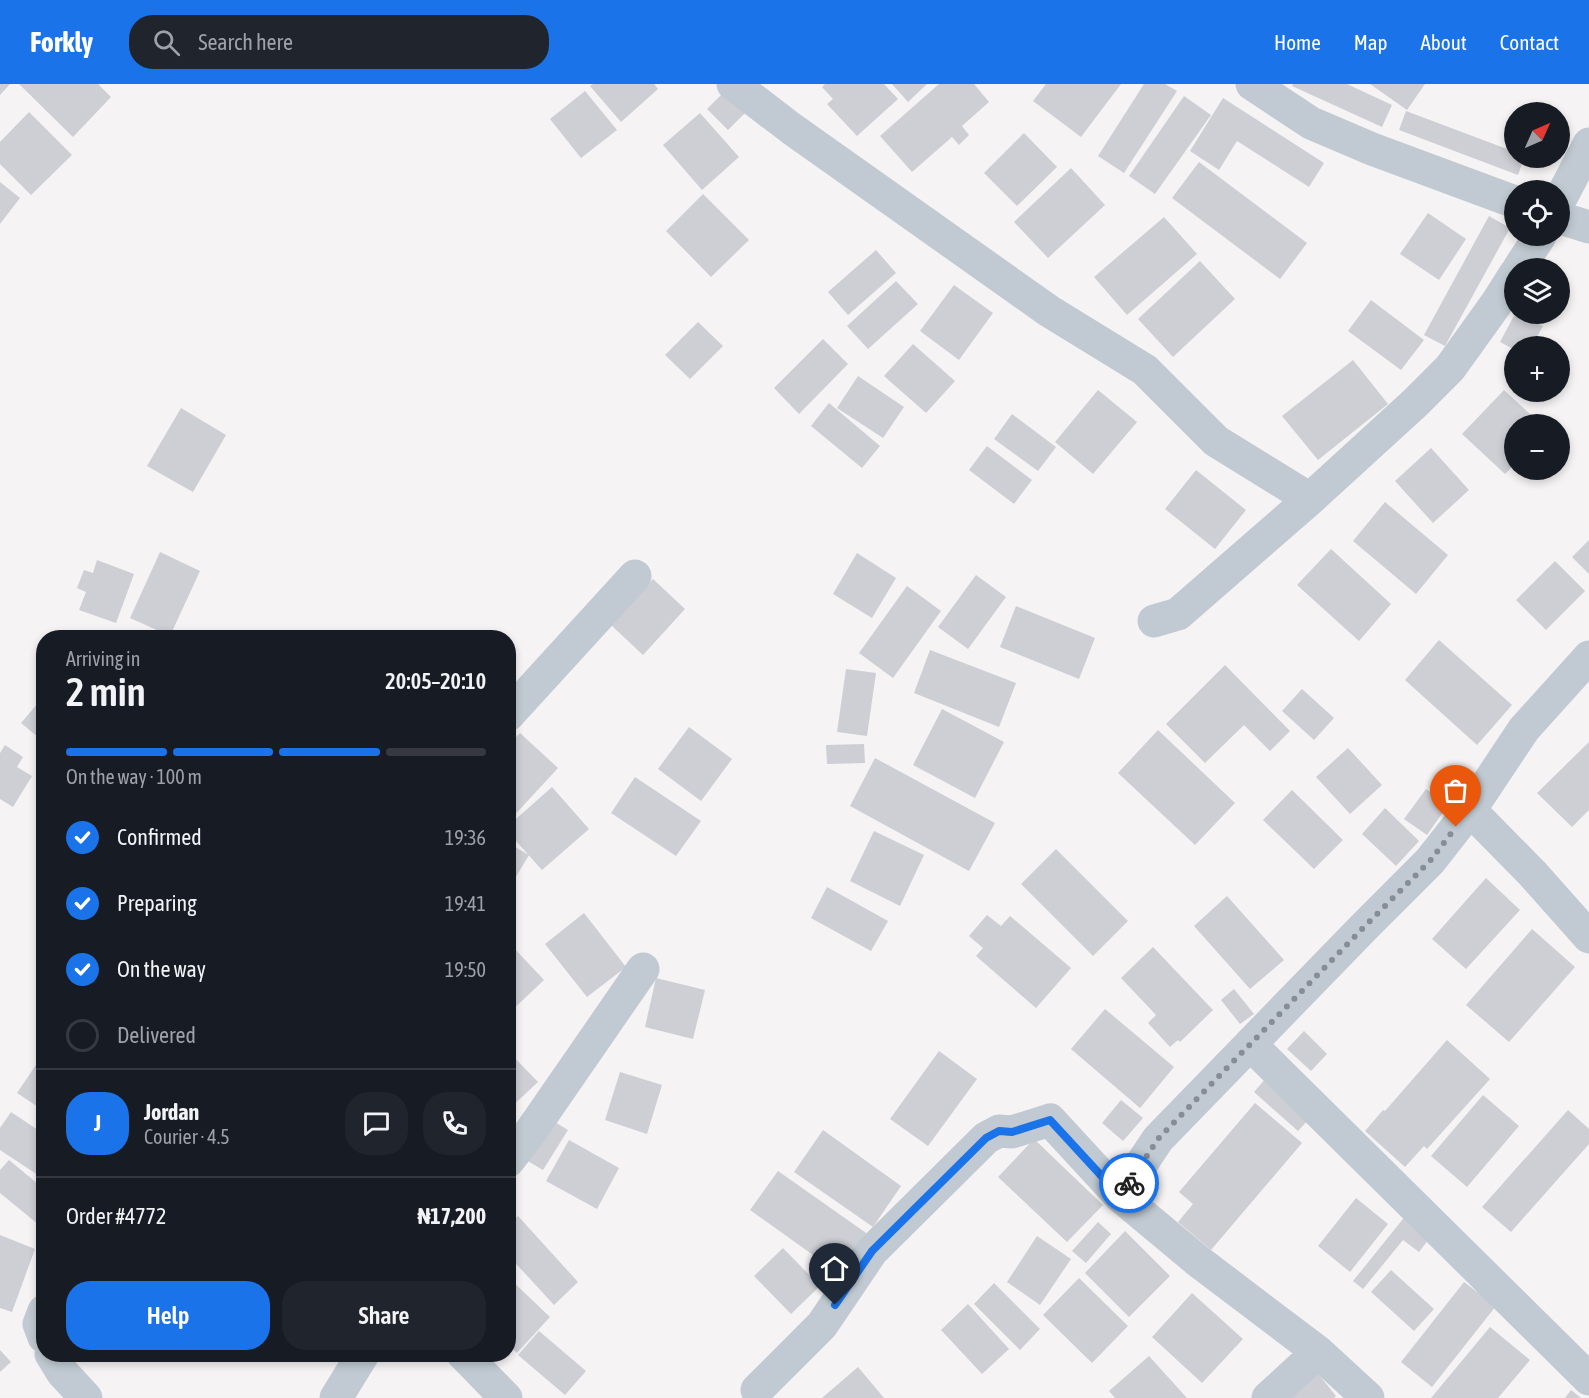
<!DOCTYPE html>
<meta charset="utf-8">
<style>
:root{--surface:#171b24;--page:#20242c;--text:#f1f3f6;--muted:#9ea1a6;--line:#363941;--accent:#1a73e8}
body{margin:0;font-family:"Asap Condensed",sans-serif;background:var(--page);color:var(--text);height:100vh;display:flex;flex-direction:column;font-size:22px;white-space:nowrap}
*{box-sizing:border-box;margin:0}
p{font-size:20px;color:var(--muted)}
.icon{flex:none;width:33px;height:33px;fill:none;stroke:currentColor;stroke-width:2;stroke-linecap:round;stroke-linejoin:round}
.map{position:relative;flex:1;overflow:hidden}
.panel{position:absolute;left:36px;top:546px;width:480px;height:732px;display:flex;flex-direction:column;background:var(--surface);border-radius:24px;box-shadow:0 3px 9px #0003}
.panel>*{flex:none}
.needle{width:39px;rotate:45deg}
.controls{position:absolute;left:1504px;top:18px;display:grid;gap:12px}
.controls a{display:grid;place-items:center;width:66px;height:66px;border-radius:50%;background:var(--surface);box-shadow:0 3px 9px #0003;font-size:30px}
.pin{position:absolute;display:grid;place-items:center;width:51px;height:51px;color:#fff;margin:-62px -26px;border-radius:50% 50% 50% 0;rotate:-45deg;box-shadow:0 0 6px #0007}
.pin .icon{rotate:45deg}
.courier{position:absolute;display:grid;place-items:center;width:60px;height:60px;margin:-30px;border:4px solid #1a73e8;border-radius:50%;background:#fff;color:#222;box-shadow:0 2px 8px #0007}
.summary em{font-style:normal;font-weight:600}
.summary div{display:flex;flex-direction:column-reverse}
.summary{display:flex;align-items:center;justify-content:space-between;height:102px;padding:0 30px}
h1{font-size:39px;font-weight:600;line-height:45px}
.bar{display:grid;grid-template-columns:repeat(4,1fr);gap:9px 6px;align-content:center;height:72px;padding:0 30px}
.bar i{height:8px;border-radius:4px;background:var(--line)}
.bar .active{background:var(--accent)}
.bar p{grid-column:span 4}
.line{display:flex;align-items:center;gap:15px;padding:0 30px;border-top:2px solid var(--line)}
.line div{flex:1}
.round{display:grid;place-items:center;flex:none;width:63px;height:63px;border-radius:24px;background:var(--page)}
ol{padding:0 30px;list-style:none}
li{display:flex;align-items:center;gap:18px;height:66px}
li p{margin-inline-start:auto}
li .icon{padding:6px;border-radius:50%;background:var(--accent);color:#fff;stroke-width:4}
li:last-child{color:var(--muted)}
li i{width:33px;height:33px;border:3px solid var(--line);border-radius:50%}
.action{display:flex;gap:12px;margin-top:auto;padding:12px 30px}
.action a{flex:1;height:69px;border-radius:24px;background:var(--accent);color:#fff;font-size:24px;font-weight:600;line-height:69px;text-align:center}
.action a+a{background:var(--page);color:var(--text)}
header{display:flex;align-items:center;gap:36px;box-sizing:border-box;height:84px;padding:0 30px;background:var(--accent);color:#fff}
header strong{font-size:28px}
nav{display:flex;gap:33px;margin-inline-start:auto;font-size:21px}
.search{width:420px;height:54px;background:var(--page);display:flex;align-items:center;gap:15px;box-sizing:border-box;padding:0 21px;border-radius:24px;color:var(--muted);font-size:22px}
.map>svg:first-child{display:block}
.building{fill:#cdcfd5}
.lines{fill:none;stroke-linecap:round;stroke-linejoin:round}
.minor{stroke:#c1cad2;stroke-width:33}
.done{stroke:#868d94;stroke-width:6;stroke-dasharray:0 10.8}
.route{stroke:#1a73e8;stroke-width:8}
</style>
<header>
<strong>Forkly</strong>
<div class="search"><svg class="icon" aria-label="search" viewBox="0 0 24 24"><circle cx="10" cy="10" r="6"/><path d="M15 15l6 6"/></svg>Search here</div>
<nav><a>Home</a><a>Map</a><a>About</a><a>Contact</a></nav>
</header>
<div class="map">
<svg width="1589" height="1314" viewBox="0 0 1589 1314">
<rect width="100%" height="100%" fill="#f5f3f3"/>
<path class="building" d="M0,0H10L0,11Z
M19,0H98L111,13L73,53Z
M593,0H654L658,5L621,38L590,2Z
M825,0H884L898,15L857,52L827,20L833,15L822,3Z
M892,0H927L908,18Z
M939,0H974L989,18L962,42L969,51L959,61L952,53L912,88L880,52Z
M1046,0H1121L1081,53L1033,17Z
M1144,0H1165L1177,7L1124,89L1098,72Z
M1293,0H1347L1392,21L1382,43L1292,2Z
M1370,0H1425L1407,26Z
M585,7L617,46L581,74L550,35Z
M725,7L746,28L728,46L707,25Z
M1184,12L1211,31L1155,110L1129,92Z
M1223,14L1324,79L1309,103L1237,57L1219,86L1190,67Z
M1406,27L1515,68V74H1524L1518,91L1399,46Z
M29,28L72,71L31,111L0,80V58Z
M700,29L739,73L702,106L663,61Z
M1024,49L1057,83L1017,122L984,89Z
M1199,78L1307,159L1280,195L1172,114Z
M1071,84L1105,121L1048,174L1014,138Z
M0,98L20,114L0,140Z
M703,110L749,156L711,193L666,147Z
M1428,129L1466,155L1439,196L1400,170Z
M1489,132L1510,144L1445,262L1424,251Z
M1164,133L1197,170L1127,231L1094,193Z
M876,166L896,189L848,231L828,208Z
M1200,177L1235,215L1173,273L1138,235Z
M896,197L918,220L868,265L847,242Z
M954,201L993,229L959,276L920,247Z
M1371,216L1424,256L1401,286L1348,247Z
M1515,230H1518L1543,242L1532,262H1515V266L1500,258Z
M698,238L723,262L690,295L665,271Z
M823,255L848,280L799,330L774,304Z
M913,260L955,297L926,329L884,292Z
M1353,276L1388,320L1318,376L1282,332Z
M858,292L904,323L883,354L837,324Z
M1098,306L1137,338L1093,390L1055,358Z
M1504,306L1541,340H1515V380L1505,390L1462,350Z
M829,319L880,362L862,384L811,342Z
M181,324L226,351L193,408L147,382Z
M1012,330L1056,363L1038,387L994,355Z
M987,362L1032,396L1014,420L969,386Z
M1431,364L1469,406L1433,439L1395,397Z
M1196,386L1246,426L1215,465L1165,425Z
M1385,418L1448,471L1416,510L1353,457Z
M1589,456V490L1572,473Z
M1331,465L1391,520L1359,557L1297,501Z
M160,468L200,487L170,552L130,534Z
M857,469L896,494L872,534L833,510Z
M97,476L134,490L116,539L79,526L86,508L77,504L84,486L93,489Z
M1555,477L1585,507L1546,546L1516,516Z
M976,491L1006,513L968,565L938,543Z
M653,495L685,525L643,571L611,541Z
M907,502L941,527L893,594L859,569Z
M1016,522L1095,554L1079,595L1000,563Z
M1439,556L1512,621L1477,661L1405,596Z
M930,566L1016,599L999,643L914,609Z
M1225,581L1290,647L1270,667L1244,641L1205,679L1166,640Z
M846,585L876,589L867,652L837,648Z
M1302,605L1334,634L1314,656L1282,627Z
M44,612V658L21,639Z
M942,625L1004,658L975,714L913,681Z
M689,643L732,675L701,717L658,685Z
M1158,646L1235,719L1195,761L1118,689Z
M520,649L558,684L510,736L508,735V661Z
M1589,658V726L1572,743L1537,709Z
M864,660L865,679L827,680L826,661Z
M5,661L23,673L17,683L32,692L13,723L0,715V669Z
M1348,664L1382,701L1350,730L1316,693Z
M875,674L995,739L969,787L850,722Z
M635,693L701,737L676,772L611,729Z
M552,703L589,745L542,786L508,748V742Z
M1426,705L1448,721L1427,751L1404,735Z
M1292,706L1343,756L1314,785L1263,736Z
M1385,724L1419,757L1396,782L1362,750Z
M874,747L924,771L900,822L850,797Z
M508,759L529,771L508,806Z
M1056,765L1128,837L1093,872L1021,800Z
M1486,794L1520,826L1466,885L1432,855Z
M827,803L888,837L871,867L811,834Z
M1227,812L1284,876L1250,905L1194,842Z
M584,829L626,883L587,913L545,860Z
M987,831L1001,842L1010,832L1071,884L1036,924L976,872L983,864L969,852Z
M1532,845L1575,883L1509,958L1466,921Z
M513,863L544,896L508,930V867Z
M1153,863L1213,926L1180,958L1178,956L1170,963L1148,939L1156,931L1121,894Z
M656,894L705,906L693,955L645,943Z
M1234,905L1254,930L1240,940L1221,916Z
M1105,925L1174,983L1140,1024L1071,965Z
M1304,947L1327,970L1311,987L1287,965Z
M1447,956L1490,995L1427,1065L1424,1062L1405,1083L1365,1047L1383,1026L1385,1027Z
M508,967L538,998L508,1026Z
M939,967L977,995L928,1062L890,1035Z
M44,969V1027L17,1009Z
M620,988L662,1001L647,1050L605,1036Z
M1266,994L1310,1034L1298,1047L1254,1008Z
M1483,1011L1519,1042L1467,1103L1431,1072Z
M1121,1016L1143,1034L1123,1057L1102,1039Z
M1255,1019L1302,1059L1211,1166L1178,1138L1193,1120L1179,1108Z
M1568,1026L1589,1045V1060L1511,1148L1482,1123Z
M11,1028L44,1050V1095L0,1066V1044Z
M550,1035L568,1046L543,1086L526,1076Z
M823,1046L901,1102L873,1143L794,1088Z
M1034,1055L1103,1121L1067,1158L998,1093Z
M569,1056L619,1084L597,1125L546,1097Z
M9,1076L44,1105V1145L0,1109V1086Z
M778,1087L869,1151L841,1191L750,1126Z
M1356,1114L1388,1140L1350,1188L1318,1162Z
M1407,1130L1432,1151L1419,1168L1403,1156L1363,1205L1353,1197Z
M518,1132L578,1198L554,1221L508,1171V1140Z
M1098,1138L1111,1150L1086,1179L1072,1167Z
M1125,1147L1170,1192L1129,1233L1085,1189Z
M0,1151L35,1165L12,1228L0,1224Z
M1037,1152L1071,1175L1040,1221L1007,1198Z
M783,1164L820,1202L791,1230L754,1192Z
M1391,1186L1434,1225L1414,1247L1371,1208Z
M508,1193L550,1233L517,1269L508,1261Z
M1079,1194L1128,1242L1092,1279L1043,1231Z
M1464,1198L1496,1222L1432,1303L1401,1278Z
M994,1199L1040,1245L1020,1266L974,1220Z
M1192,1209L1243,1255L1202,1299L1152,1253Z
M968,1220L1009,1265L982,1290L941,1246Z
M1490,1243L1530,1276L1498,1314H1431Z
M539,1247L586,1287L565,1311L518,1271Z
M0,1266L11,1278L0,1288Z
M1149,1272L1187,1314H1115L1109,1307Z
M858,1283L884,1314H822Z
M1316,1287L1336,1312L1334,1314H1282Z
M1571,1306L1581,1314H1565Z"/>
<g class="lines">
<path class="minor" d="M733,0L792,45L1049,227L1145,286L1216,357L1310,415
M1252,0L1311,39L1372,65L1515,118
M1560,116L1589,60
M1560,134L1589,143
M1519,184L1540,152
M1154,537L1178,530L1310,415L1415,319L1450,284L1496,220L1515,190
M508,631L635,492
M1470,726L1532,789L1589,853
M1250,960L1589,1295
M508,1077L529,1050L643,885
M1120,1112L1158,1055L1365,842L1430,777L1470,726L1524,645L1589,573
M44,1227L39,1240L44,1253
M51,1270L62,1288L86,1314
M463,1270L506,1314
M757,1306L822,1241L872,1167L986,1054L999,1047L1012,1048L1050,1036L1120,1112L1198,1177L1318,1268L1368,1314
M336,1314L363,1270
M1268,1314L1318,1268"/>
</g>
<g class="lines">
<path class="done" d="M1129,1099L1158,1055L1365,842L1430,777L1456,743"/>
<path class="route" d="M835,1221L872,1167L986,1054L999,1047L1012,1048L1050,1036L1120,1112L1129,1099"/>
</g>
</svg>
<div class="controls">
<a><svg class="needle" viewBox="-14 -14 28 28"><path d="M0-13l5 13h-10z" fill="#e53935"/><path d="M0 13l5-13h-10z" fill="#9ea1a6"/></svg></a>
<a><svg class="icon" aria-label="locate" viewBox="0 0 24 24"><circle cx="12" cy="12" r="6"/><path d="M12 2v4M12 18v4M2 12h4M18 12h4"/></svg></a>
<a><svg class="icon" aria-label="layers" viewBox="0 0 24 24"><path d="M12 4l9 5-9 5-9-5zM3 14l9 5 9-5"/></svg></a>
<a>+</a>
<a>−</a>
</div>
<div class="pin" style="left:1456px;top:743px;background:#ea580c"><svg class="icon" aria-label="bag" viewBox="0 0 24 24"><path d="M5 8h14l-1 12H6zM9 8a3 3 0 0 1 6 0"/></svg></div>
<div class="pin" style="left:835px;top:1221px;background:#1f2937"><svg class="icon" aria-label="home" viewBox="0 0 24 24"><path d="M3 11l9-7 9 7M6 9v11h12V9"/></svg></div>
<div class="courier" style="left:1129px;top:1099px"><svg class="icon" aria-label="bike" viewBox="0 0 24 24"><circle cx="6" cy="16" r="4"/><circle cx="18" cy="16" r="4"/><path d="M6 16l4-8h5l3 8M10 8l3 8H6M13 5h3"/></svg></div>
<section class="panel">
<div class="summary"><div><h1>2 min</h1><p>Arriving in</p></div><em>20:05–20:10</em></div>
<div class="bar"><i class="active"></i><i class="active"></i><i class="active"></i><i></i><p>On the way · 100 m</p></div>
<ol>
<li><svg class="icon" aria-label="check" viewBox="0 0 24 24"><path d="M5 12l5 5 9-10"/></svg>Confirmed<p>19:36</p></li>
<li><svg class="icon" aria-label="check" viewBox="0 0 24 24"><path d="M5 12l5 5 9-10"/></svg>Preparing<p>19:41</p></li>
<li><svg class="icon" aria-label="check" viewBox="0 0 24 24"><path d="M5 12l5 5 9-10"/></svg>On the way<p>19:50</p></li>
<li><i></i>Delivered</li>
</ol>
<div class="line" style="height:108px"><b class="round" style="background:var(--accent);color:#fff">J</b><div><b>Jordan</b><p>Courier · 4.5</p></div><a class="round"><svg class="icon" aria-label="chat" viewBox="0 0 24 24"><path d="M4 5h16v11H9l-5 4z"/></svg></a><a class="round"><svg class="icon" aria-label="phone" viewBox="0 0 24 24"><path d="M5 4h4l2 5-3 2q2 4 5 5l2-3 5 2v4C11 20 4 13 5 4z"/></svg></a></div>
<div class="line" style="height:78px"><div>Order #4772</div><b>₦17,200</b></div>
<div class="action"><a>Help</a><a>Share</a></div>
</section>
</div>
